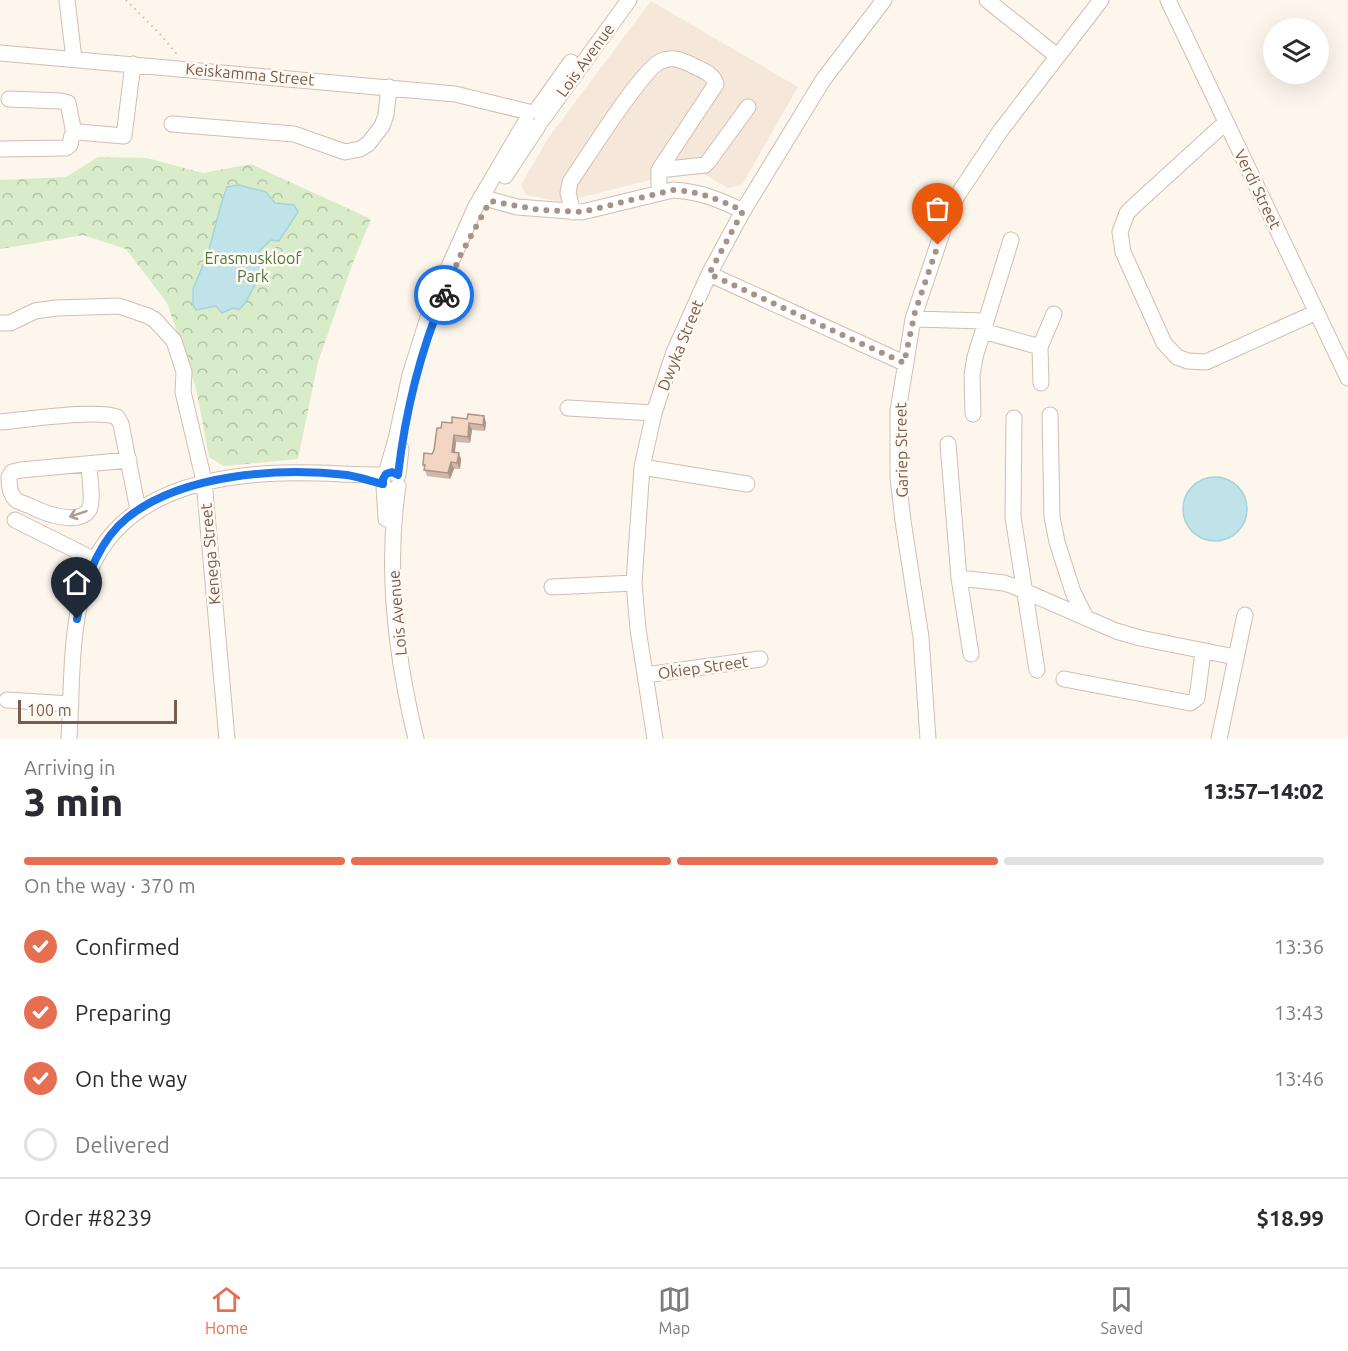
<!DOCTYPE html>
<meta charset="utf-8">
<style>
:root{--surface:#fff;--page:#f2f2f3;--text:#2b2b33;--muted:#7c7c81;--line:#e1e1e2;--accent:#e76f51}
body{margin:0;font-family:Ubuntu,sans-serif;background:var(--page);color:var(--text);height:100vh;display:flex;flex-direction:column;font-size:22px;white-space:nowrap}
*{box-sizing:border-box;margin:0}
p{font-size:20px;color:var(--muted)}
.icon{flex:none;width:33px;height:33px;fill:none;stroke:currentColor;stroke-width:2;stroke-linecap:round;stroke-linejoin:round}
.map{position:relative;height:739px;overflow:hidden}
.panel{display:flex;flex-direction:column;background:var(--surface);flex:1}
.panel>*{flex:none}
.fabs{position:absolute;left:1263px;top:18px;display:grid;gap:12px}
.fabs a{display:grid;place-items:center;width:66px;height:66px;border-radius:50%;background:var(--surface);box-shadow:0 6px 24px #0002;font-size:30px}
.scale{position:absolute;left:18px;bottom:15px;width:159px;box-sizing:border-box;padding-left:6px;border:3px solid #7a5c4d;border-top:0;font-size:16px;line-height:21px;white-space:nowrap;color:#7a5c4d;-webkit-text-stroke:4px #fffaf3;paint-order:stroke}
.pin{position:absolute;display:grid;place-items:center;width:51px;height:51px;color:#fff;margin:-62px -26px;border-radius:50% 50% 50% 0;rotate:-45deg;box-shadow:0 0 6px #0007}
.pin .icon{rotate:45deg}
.courier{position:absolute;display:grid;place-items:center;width:60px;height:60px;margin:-30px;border:4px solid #1a73e8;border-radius:50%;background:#fff;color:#222;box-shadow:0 2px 8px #0007}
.head em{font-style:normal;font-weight:800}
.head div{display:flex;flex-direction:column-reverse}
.head{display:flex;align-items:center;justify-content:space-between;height:102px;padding:0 24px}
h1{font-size:39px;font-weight:800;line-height:45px}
.bar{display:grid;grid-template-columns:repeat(4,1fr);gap:9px 6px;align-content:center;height:72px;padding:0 24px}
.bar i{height:8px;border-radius:4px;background:var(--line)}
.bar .current{background:var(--accent)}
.bar p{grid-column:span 4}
.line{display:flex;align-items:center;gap:15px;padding:0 24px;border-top:2px solid var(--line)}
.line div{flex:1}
ol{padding:0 24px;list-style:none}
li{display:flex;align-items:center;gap:18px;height:66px}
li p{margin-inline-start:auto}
li .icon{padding:6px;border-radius:50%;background:var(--accent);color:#fff;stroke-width:4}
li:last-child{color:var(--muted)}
li i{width:33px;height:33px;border:3px solid var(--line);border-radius:50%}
.tab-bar{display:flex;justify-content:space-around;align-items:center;height:84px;border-top:2px solid var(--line);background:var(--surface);font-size:16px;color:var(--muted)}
.tab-bar a{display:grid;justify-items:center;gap:3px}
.tab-bar .current{color:var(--accent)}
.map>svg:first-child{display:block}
.residential{fill:#f5e8da}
.park{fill:url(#park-crowns)}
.water{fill:#bfe3e8;stroke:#a5d3da;stroke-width:1.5}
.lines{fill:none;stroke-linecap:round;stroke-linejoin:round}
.minor-casing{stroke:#d1beb0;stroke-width:17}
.path{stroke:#d9b8a5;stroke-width:2;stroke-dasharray:1.5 4.5;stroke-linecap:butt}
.minor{stroke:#fff;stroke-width:15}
.wall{fill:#d1b7a8}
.shaded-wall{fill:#aa9588}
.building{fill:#f3d5c3;stroke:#aa9588;stroke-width:1.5}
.oneway{stroke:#af9d94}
.done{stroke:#a89285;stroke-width:6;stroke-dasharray:0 10.8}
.route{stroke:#1a73e8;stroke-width:8}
.labels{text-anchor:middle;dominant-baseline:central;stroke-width:5;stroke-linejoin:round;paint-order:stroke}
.street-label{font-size:16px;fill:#7a5c4d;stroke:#fffaf3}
.park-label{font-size:16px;fill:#537a41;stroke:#fffaf3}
</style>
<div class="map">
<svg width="1348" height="739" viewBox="0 0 1348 739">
<defs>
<pattern id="park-crowns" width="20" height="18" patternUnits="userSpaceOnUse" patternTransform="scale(1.5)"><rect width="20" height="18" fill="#d8ecc9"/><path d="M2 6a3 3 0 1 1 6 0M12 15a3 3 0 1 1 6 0" fill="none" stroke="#b4c2a5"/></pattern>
</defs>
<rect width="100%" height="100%" fill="#fdf6ec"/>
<path class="residential" d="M651,1L798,87L742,185L728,188L695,169L562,202L526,195L521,185L549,137Z"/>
<path class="park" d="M98,157L147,158L203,173L251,164L371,219L352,265L318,362L298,459L224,466L209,457L196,388L167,303L126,249L83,235L0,249V180L66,177Z"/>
<path class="water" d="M239,185L266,192L275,203L294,205L298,212L279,241L271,240L261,249L257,256L264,269L245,303L239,310L233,308L222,313L216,306L196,310L193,305V289L208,253L222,201L227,187Z
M1183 509a32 32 0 1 1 64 0a32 32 0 1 1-64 0Z"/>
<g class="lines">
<g class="minor-casing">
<path id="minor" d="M67,0L74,59
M987,0L1057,56
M1168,0L1348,378
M0,53L455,94L529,112
M9,99L61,101L68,103L74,133
M536,111L571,62
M542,120L629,0
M1226,122L1134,206L1127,213L1120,232L1123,252L1164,343L1177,357L1188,361L1206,362L1317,312
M172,124L294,134L345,152L360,149L368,144L382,126L386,115L389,87
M0,149L66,148L70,145L72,135L78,132L124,136L133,64
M659,170L705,165L708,162L748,107
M505,176L538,126
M481,197L517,207L582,212L673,190C699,191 720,200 743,211
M573,212L568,193L570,182C586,159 642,69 661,61C673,56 681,60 692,65C701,70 713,73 716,84L659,170V193
M709,274L904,363
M913,319L986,321
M0,323H10L35,311L56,308L119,306L148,316L155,320L174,341L184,372L183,392L204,481L227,739
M983,331L1040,347L1041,383
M1040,347L1054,314
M568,408L654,413
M973,414L972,375L975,357L1011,240
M1050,415L1052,517L1057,542L1073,592L1085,616
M1014,418L1013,517L1037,670
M0,422C26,420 96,409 117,417L121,424L138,510
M948,444L959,578L1004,583L1013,586L1116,631L1140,638L1235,657
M89,464C89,474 94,502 89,510C78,526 44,513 32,507C27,504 19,503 15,499C10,494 9,483 9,477L12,472L21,470L129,460
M642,467L747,484
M386,474L396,439L410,375L432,305L475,208L526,121
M398,475L401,449
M384,486L386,519
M398,486C385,571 396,657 416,739
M15,520L95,560
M959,578L971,654
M552,587L634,583
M646,675L760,659
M1064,679L1190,703L1197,698L1203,652
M7,700L71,704
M69,739C72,691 70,640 82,594C106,498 198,475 284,473C318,472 351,475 385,475
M655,739L638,629L634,583L642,467L654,413L674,352L709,274L743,211L823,80L884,0
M928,739L921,637L903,521L898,477V411L913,319L948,215L957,196L1001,130L1101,0
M1219,739L1245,615"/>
</g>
<path class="path" d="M126,0L161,35L179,57"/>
<use href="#minor" class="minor"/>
</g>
<path class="wall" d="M486,422L485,431L472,430L470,443L456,442L455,453L461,459L460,469H454L450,479L427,476L423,465L432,454L441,428L452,423Z"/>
<path class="shaded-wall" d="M484,416L486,422L485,431L483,425Z
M469,423L472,430L470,443L468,437Z
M454,435L456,442L454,459L452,452Z
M459,453L461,459L460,469L457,463Z
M451,462L454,469L450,479L448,473Z"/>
<path class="building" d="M468,414L484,416L483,425L469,423L468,437L454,435L452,452L459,453L457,463L451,462L448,473L424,470L425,465H423L424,453L432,454L434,450L437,428H441L442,422L452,423V417L467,419Z"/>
<defs><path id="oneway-shaft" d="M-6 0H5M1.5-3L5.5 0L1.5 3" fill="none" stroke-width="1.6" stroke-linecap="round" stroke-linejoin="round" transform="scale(1.5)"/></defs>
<use class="oneway" href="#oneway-shaft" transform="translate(78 514) rotate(161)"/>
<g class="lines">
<path class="done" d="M444,295L460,256L490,201L540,210L582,212L673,190C699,191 720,200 743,211L709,274L904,363L915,312L938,245"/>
<path class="route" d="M77,619C84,583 97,542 127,518C181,474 280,467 347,475C359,477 371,481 383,484V479L386,474L392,472L398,475C405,414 420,352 444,295"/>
</g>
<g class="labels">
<g class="street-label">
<text transform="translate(585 60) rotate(-54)">Lois Avenue</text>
<text transform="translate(250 74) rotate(5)">Keiskamma Street</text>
<text transform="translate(1258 189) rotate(64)">Verdi Street</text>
<text transform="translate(680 345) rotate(-68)">Dwyka Street</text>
<text transform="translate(901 450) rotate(-91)">Gariep Street</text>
<text transform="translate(210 554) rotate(-95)">Kenega Street</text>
<text transform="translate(397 613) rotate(-95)">Lois Avenue</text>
<text transform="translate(703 667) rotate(-8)">Okiep Street</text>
</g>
<g class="park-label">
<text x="253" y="258">Erasmuskloof<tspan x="253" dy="18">Park</tspan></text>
</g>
</g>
</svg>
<div class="fabs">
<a><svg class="icon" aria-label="layers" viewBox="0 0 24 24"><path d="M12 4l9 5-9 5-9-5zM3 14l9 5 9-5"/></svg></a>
</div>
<div class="scale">100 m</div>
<div class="pin" style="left:938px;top:245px;background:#ea580c"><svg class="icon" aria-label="bag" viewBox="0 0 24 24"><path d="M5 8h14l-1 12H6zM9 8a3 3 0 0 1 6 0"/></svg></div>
<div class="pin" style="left:77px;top:619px;background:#1f2937"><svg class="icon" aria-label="home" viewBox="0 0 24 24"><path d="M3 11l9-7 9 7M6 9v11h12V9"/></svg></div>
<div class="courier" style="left:444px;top:295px"><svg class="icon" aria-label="bike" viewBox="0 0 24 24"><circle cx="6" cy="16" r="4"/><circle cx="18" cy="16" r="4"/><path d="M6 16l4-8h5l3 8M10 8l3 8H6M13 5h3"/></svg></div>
</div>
<section class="panel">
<div class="head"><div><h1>3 min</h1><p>Arriving in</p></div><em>13:57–14:02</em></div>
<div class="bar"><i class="current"></i><i class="current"></i><i class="current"></i><i></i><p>On the way · 370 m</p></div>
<ol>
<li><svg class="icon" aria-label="check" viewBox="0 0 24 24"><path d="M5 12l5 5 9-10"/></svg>Confirmed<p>13:36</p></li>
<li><svg class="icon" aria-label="check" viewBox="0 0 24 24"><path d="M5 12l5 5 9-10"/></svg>Preparing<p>13:43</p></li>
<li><svg class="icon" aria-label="check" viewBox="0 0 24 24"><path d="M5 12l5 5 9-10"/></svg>On the way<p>13:46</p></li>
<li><i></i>Delivered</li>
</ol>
<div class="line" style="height:78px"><div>Order #8239</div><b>$18.99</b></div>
</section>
<nav class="tab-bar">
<a class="current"><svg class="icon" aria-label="home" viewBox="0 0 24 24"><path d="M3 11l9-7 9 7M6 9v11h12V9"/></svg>Home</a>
<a><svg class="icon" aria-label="map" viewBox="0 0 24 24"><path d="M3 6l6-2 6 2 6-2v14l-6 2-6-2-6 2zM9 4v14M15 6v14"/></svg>Map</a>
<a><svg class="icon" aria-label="saved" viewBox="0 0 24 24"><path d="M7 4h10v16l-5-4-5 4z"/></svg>Saved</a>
</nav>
